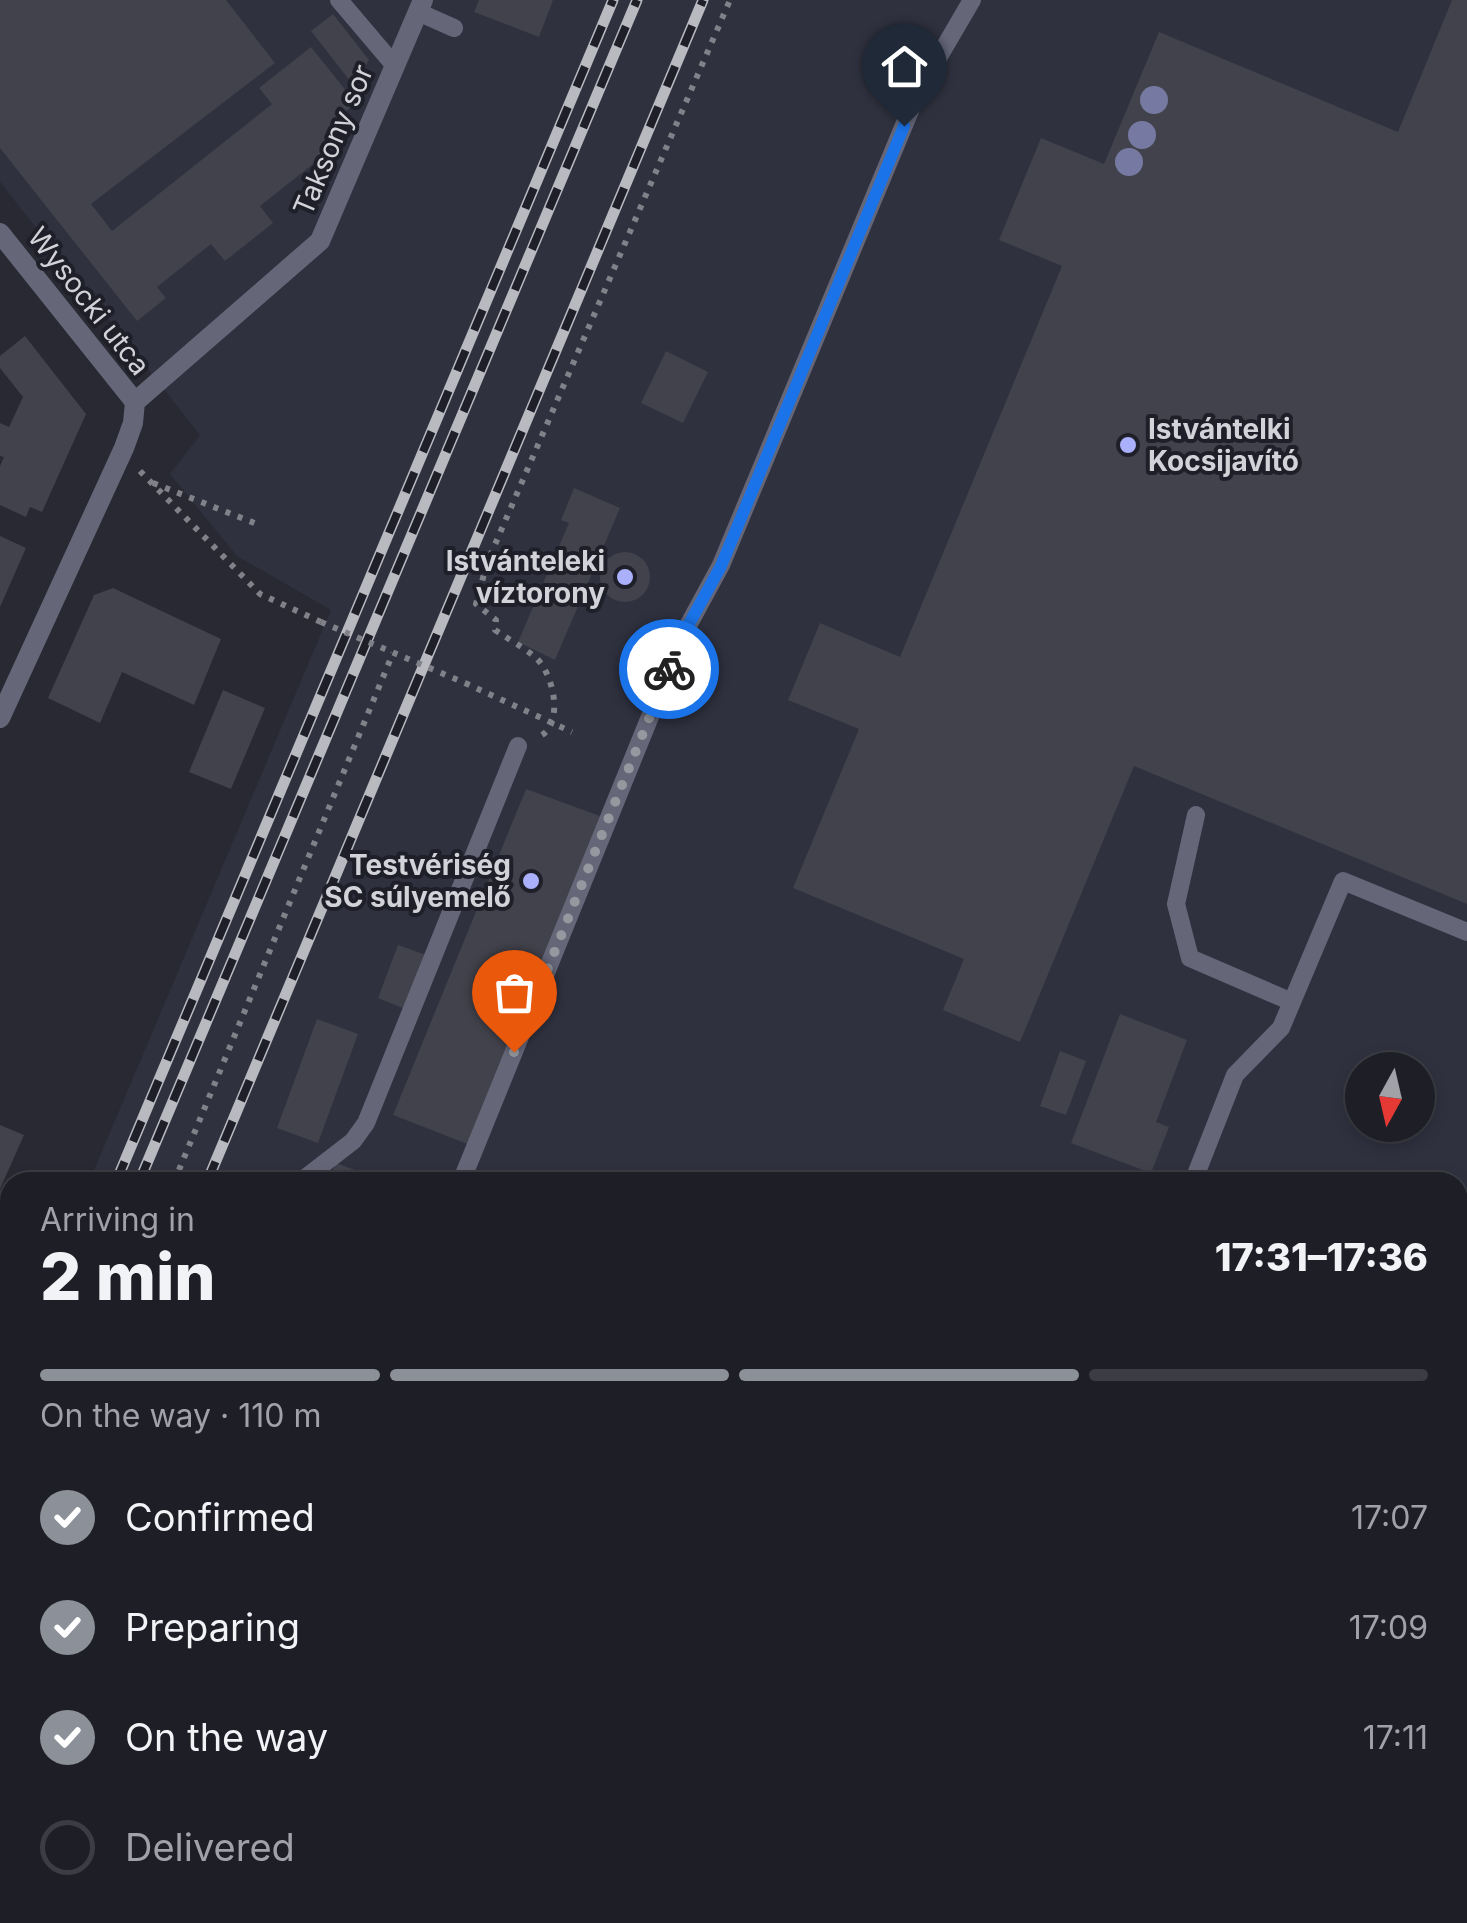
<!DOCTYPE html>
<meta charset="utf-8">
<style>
:root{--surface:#1e1f26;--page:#2b2c32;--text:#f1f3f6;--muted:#a1a2a7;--line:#3c3d43;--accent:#8c9099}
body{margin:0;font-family:Inter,sans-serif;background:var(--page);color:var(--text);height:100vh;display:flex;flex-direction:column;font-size:38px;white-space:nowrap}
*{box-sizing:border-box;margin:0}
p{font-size:32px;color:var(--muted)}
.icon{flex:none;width:55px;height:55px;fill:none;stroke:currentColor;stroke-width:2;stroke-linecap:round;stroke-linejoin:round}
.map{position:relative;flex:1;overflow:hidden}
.side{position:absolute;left:0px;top:1172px;width:1468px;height:752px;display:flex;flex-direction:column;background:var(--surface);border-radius:30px 30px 0 0;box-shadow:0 5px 15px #0003,0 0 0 2px var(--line)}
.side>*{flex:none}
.needle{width:65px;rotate:188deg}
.buttons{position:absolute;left:1345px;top:1052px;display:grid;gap:20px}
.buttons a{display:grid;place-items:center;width:90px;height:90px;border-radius:50%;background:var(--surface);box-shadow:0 5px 15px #0003,0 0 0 2px var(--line);font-size:50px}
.pin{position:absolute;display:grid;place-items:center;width:85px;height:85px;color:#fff;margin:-102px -42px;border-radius:50% 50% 50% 0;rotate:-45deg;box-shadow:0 0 10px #0007}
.pin .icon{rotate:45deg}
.courier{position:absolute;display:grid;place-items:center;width:100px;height:100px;margin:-50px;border:8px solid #1a73e8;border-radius:50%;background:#fff;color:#222;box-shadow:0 2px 12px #0007}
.overview em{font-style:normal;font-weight:800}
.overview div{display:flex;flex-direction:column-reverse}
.overview{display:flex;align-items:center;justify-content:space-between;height:170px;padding:0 40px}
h1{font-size:65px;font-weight:800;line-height:75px}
.bar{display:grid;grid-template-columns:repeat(4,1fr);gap:15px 10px;align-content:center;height:120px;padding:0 40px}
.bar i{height:12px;border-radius:8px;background:var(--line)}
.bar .active{background:var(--accent)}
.bar p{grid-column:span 4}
ol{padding:0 40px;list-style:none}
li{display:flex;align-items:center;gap:30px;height:110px}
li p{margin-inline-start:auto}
li .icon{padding:10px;border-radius:50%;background:var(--accent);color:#fff;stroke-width:4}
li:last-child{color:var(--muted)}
li i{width:55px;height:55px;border:5px solid var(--line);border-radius:50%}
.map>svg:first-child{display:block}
.built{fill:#2f313f;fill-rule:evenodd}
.building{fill:#41424b}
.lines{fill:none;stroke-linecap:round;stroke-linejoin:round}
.path{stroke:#818289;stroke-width:6;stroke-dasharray:5 8;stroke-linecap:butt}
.service{stroke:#656779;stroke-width:18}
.minor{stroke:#656779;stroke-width:20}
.rail-casing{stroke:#b9bac0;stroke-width:11}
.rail{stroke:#1e1f28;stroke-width:8;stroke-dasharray:22;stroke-linecap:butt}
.path-bridge{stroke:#818289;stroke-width:6;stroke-dasharray:5 8;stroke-linecap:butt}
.tree{fill:#767aa2}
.done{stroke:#96989f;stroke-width:10;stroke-dasharray:0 18}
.route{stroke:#1a73e8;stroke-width:12}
.poi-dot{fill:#aab0fb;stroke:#1e1f28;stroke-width:4}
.labels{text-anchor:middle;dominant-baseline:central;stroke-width:8;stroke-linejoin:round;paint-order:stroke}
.street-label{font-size:28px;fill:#d2d3d9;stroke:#1e1f28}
.poi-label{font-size:28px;font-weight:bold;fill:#d2d3d9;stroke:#1e1f28;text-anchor:end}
</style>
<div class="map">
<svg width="1467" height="1923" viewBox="0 0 1467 1923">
<rect width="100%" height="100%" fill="#282932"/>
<path class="built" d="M0,0H1467V1923H0V1393L10,1370V1915H1458V1182H89L331,610L237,556L170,474L200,435L0,182ZM1362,1070H1418V1125H1362Z"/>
<path class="building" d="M0,0H226L275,63L91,204L112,231L272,104L259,88L311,47L356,103L337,118L351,134L260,206L273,223L225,261L211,244L157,287L166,298L137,321L0,148Z
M479,0H553L539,37L474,12Z
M1452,0H1467V904L1134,766L1020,1042L943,1010L964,959L793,888L859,729L788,700L820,623L900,657L1062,266L999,240L1041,138L1104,164L1159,32L1398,132Z
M333,14L369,60L354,86L311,31Z
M25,336L86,414L42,512L30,507L26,517L0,505V466L4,457L0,456V423L9,427L23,397L0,368V356Z
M666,351L708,372L683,423L641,403Z
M574,488L620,508L555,660L518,642L569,523L561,520Z
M0,536L26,548L0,607Z
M600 577a25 25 0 1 1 50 0a25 25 0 1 1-50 0Z
M113,588L221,639L194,705L122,672L100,723L48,698L94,595Z
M223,690L265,708L231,789L189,772Z
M526,789L600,816L470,1145L393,1115Z
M398,945L426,955L405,1009L378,998Z
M1120,1014L1187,1040L1156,1122L1169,1127L1151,1173L1071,1143Z
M317,1019L358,1034L318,1143L277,1128Z
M1060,1051L1086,1061L1066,1115L1040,1106Z
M0,1125L24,1135L0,1189Z
M336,1163L388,1182H328Z
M1458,1510L1467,1514V1615L1458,1638Z
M42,1915H117L114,1923H39Z
M736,1915H904L901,1923H733Z
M997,1915H1162L1159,1923H994Z"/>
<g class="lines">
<path class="path" d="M140,471L260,594L321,622
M153,483L257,524
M465,683L572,732
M542,735C564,721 553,672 535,657C523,647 508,639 495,630L496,620L476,604L487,563L730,0
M174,1182L393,653
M0,1601L10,1577
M0,1789L10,1793
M0,1818L10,1794"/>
<path class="service" d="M339,0L395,66
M418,12L454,28
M1196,815L1176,904L1190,958L1292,1002
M300,1182L353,1141L366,1123L518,746
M461,1182L684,633L721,565L917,94L972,0
M1193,1182L1235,1075L1281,1028L1343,881L1467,932
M1458,1391L1467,1368
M1458,1403L1467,1408
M0,1876L10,1852
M1458,1884L1467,1862
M146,1923L150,1915
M1234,1923L1237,1915
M1441,1923L1445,1915"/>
<path class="minor" d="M0,233L135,402
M135,402L320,241L423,0
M0,718L124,448L133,423L135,402"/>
<g class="rail-casing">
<path id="rail" d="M116,1182L613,0
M139,1182L637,0
M207,1182L703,0
M0,1460L10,1436
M0,1513L10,1490
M0,1673L10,1649"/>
</g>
<use href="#rail" class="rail"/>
<path class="path-bridge" d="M321,622L465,683"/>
</g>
<g class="tree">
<circle cx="1154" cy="100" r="14"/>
<circle cx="1142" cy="135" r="14"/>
<circle cx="1129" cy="162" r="14"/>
</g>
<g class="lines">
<path class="done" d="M514,1052L669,669"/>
<path class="route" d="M669,669L684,633L721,566L904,126"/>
</g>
<g class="poi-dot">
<circle cx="1128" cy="445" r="10"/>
<circle cx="625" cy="577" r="10"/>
<circle cx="531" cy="881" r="10"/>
</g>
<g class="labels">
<g class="street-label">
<text transform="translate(333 140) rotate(-67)">Taksony sor</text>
<text transform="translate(89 301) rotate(52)">Wysocki utca</text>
</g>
<g class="poi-label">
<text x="1148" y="429" text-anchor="start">Istvántelki<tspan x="1148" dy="32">Kocsijavító</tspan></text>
<text x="605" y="561">Istvánteleki<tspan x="605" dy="32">víztorony</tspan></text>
<text x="511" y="865">Testvériség<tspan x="511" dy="32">SC súlyemelő</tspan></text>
</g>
</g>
</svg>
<div class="buttons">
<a><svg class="needle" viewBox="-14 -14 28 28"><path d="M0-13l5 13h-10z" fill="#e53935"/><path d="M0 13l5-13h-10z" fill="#a1a2a7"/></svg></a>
</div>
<div class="pin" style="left:514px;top:1052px;background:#ea580c"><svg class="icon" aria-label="bag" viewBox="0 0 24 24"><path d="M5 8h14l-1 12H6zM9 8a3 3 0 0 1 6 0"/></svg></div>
<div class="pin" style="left:904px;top:126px;background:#1f2937"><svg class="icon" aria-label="home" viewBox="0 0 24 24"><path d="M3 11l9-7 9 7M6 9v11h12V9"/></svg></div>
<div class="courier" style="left:669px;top:669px"><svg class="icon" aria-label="bike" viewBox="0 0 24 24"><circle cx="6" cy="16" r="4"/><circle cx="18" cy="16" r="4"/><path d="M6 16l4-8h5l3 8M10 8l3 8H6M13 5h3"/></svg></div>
<section class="side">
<div class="overview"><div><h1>2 min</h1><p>Arriving in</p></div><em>17:31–17:36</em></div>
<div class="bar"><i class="active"></i><i class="active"></i><i class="active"></i><i></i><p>On the way · 110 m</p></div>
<ol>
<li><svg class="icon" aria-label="check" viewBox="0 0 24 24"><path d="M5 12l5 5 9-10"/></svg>Confirmed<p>17:07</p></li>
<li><svg class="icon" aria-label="check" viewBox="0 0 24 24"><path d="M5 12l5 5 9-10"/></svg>Preparing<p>17:09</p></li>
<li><svg class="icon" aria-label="check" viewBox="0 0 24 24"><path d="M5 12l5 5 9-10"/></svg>On the way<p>17:11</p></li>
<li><i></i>Delivered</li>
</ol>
</section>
</div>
